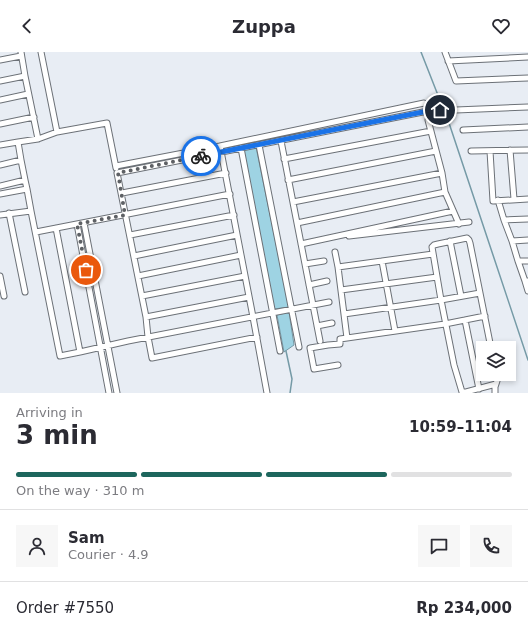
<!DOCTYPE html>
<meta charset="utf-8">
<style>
:root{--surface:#fff;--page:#f7f7f7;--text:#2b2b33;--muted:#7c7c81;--line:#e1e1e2;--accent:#1d665d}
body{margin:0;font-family:"DejaVu Sans",sans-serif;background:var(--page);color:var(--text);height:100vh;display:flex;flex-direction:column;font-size:15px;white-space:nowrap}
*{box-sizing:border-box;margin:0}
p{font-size:13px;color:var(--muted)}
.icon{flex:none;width:22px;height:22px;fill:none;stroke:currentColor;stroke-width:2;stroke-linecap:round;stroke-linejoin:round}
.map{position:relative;height:341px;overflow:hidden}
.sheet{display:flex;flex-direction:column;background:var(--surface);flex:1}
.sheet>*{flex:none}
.buttons{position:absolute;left:476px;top:289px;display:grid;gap:8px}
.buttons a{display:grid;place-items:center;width:40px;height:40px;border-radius:0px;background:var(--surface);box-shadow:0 2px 6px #0003;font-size:20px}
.pin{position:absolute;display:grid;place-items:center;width:34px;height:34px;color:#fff;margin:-17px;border:2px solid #fff;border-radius:50%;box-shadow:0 1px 4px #0007}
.courier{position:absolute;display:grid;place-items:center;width:40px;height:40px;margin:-20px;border:3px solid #1a73e8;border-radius:50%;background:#fff;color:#222;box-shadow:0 1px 5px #0007}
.head em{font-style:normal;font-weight:600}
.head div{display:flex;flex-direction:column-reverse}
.head{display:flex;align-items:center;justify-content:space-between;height:68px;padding:0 16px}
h1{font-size:26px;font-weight:600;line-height:30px}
.bar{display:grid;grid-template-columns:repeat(4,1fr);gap:6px 4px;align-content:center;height:48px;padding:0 16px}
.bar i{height:5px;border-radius:3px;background:var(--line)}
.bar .current{background:var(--accent)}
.bar p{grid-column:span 4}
.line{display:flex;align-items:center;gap:10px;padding:0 16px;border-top:1px solid var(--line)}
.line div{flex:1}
.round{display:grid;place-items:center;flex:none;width:42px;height:42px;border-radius:0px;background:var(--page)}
header{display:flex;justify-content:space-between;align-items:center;height:52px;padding:0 16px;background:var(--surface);font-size:18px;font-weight:600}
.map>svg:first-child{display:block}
.water{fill:#9ed3e3;stroke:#759aa6}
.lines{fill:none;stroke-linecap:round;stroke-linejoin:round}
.stream{stroke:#759aa6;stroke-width:1.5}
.street-casing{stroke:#6c7177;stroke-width:7}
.street{stroke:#fff;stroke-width:5}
.done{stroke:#5e6165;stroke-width:4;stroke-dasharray:0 7.2}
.route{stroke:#1a73e8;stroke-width:5}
</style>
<header><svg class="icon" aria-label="back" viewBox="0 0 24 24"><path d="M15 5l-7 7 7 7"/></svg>Zuppa<svg class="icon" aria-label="heart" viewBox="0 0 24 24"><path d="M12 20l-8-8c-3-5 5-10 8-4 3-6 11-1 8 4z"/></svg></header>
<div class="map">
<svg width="528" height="341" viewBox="0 0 528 341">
<rect width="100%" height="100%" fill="#e8edf4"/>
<path class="water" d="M256,95L289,255L274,257L243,98Z
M289,260L294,293L284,300L277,263Z"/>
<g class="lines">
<path class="stream" d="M421,0L443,56
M445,59L528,308
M286,299L292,327L290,341"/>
<g class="street-casing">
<path id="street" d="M21,0L25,24
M41,0L57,80
M445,0L456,29L528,26
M0,8L21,4
M448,9L528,5
M0,29L25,24L38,87
M0,48L28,42
M438,58L428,68L442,121L445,140L459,172
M0,72L34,65
M463,78L528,75
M281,89L320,289
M18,90L38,87L57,80L107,71L116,116
M0,93L18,90L21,108
M259,93L299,295
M220,94L424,51L433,58
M241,96L280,299
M510,98L514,147
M471,99L528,98
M490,99L493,149L528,147
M284,107L431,79
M0,113L21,108L25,128
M116,114L220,94L253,265L267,341
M288,128L436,99
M0,134L25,128L27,137
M122,141L226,121
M0,142L27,137L31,159
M498,148L504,168L528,167
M293,150L442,121
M9,161L25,240
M0,163L31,159L60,304L80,300
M504,168L512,189L528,188
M84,171L117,341
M297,171L445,140
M77,172L109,341
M56,176L80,300L128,289L329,250
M36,180L230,142
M130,183L234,163
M349,184L469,170
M450,189L461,244
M512,189L518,209H528
M301,192L453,159
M335,200L338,215L433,202
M134,204L237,183
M382,209L395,279
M518,209L525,229H528
M305,212L324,209
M338,215L347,286L445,272L485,264
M0,224L4,244
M138,224L241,203
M525,229L528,239
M309,233L327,229
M341,238L437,225
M480,241L441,248L454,313L462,340H466L496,332
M142,244L245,224
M344,262L441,248L432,195L434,193L438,192L467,186L469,188L470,191L491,296
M146,265L249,245
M465,268L479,337
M317,274L332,271
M257,285L152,306L148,285L146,265L117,121L433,58H456L528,55
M338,313L314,317L310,296L328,293L340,292V287L347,286
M495,341V335L497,329L496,322"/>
</g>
<use href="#street" class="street"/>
</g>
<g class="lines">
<path class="done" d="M86,218L77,172L125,163L118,121L201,104"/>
<path class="route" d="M201,104L433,58H440"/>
</g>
</svg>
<div class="buttons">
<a><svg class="icon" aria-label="layers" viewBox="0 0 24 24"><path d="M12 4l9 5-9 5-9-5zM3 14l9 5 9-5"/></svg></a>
</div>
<div class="pin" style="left:86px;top:218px;background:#ea580c"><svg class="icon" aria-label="bag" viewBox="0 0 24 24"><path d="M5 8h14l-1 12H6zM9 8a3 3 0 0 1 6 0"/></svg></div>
<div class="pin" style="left:440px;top:58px;background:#1f2937"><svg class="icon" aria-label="home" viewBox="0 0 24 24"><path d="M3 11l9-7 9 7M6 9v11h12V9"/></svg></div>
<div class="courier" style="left:201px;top:104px"><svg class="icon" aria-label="bike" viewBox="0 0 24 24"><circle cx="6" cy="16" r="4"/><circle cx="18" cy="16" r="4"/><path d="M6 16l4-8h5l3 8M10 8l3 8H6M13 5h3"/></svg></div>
</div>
<section class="sheet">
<div class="head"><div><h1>3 min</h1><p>Arriving in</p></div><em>10:59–11:04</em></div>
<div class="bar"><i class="current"></i><i class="current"></i><i class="current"></i><i></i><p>On the way · 310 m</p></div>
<div class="line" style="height:72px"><a class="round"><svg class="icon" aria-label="person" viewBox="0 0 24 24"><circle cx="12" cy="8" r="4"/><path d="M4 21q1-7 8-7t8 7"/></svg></a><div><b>Sam</b><p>Courier · 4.9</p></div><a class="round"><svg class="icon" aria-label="chat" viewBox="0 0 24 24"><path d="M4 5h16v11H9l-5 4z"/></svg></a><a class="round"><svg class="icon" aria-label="phone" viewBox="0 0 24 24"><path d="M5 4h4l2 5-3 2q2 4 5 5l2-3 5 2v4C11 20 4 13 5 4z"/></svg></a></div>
<div class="line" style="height:52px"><div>Order #7550</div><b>Rp 234,000</b></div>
</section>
